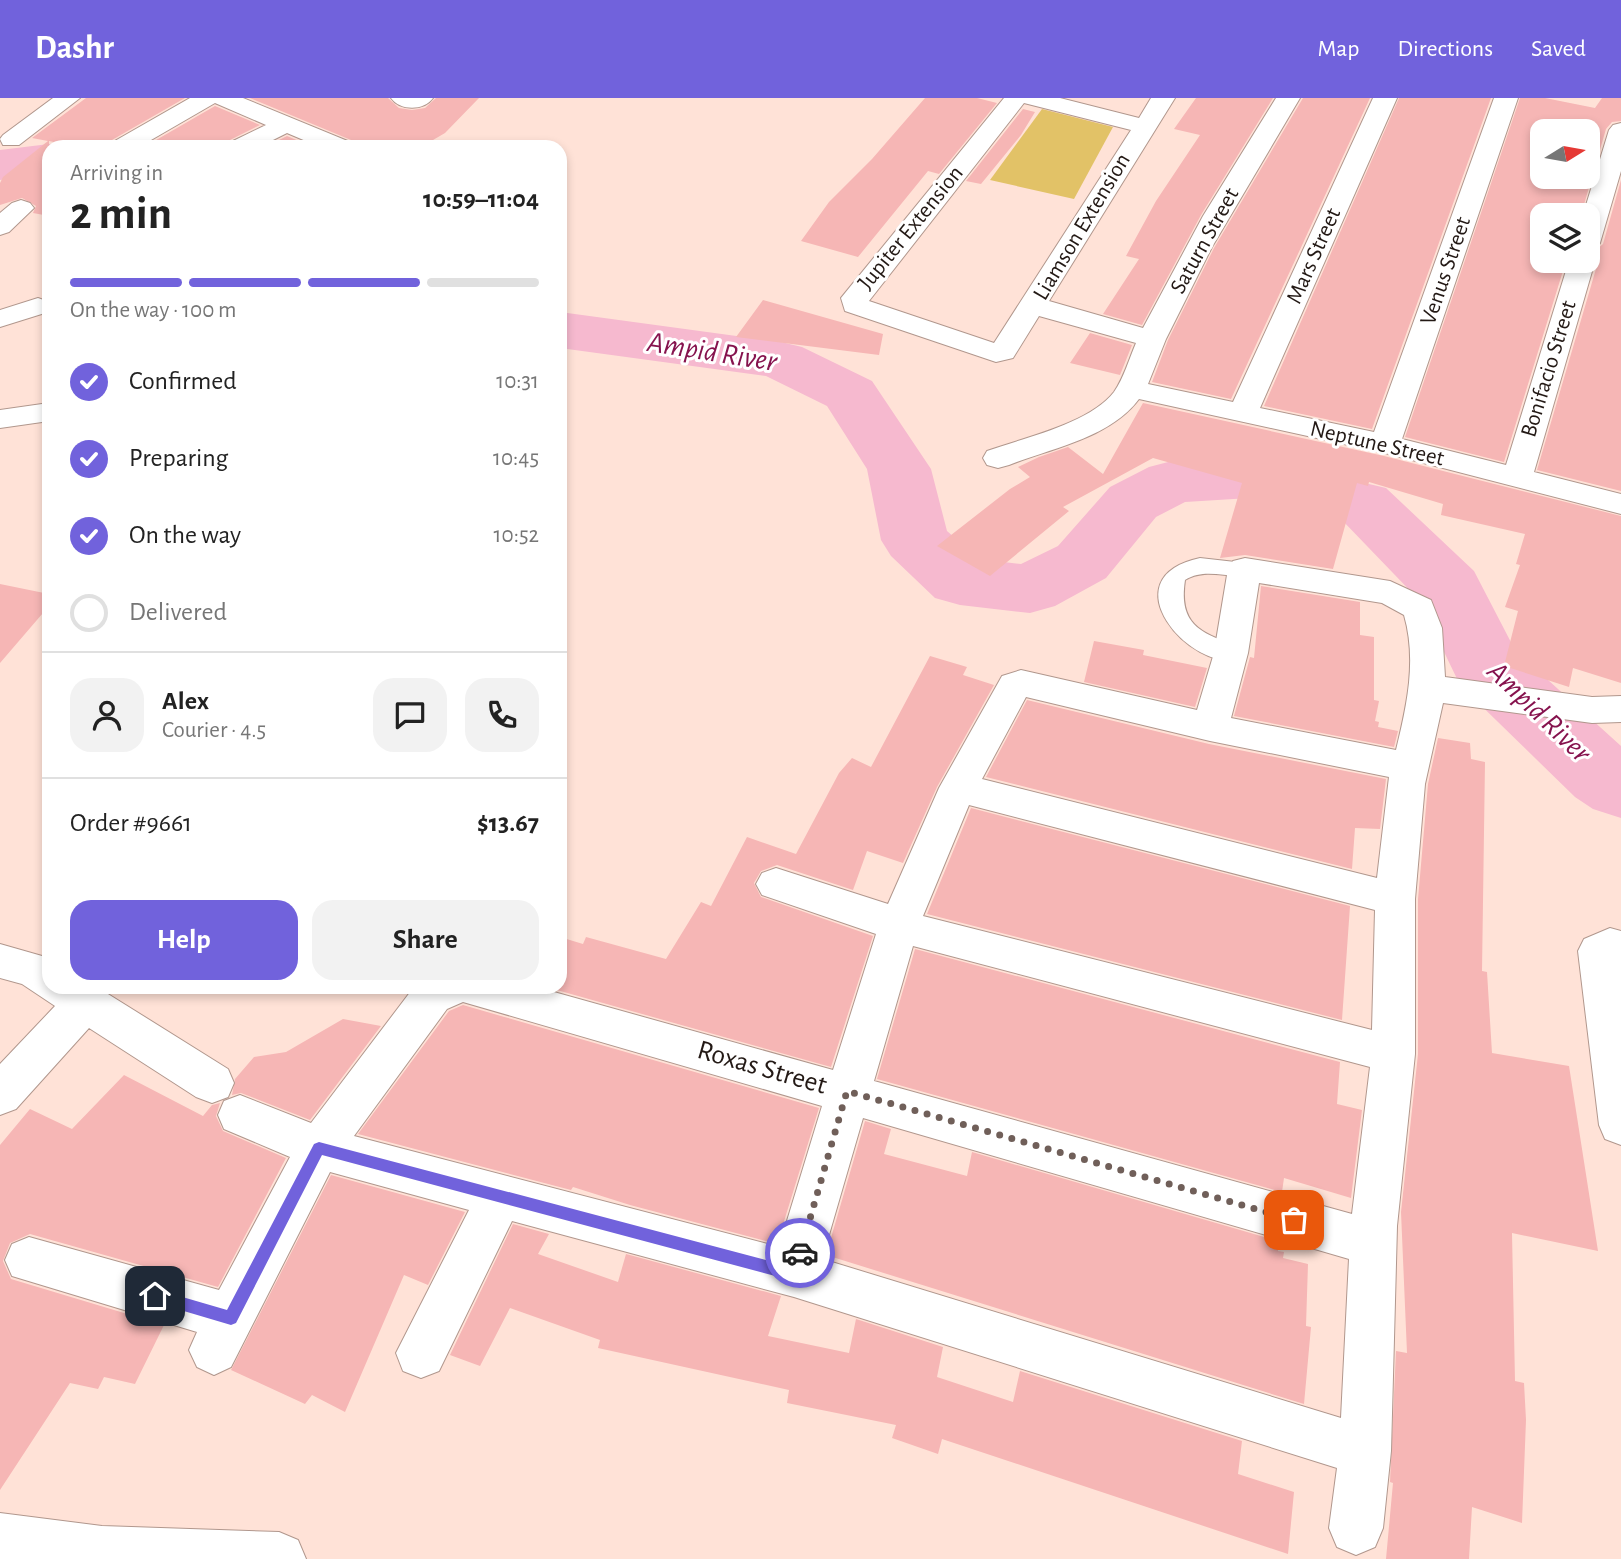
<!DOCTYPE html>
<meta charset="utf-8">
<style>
:root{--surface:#fff;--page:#f2f2f2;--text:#222;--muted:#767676;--line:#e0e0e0;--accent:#7162dc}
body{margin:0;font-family:"Alegreya Sans",sans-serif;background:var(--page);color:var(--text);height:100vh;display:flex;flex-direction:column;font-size:26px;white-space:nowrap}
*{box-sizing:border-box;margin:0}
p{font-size:23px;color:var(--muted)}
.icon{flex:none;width:38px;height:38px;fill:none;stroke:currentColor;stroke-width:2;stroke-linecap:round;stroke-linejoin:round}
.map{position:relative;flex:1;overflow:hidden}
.panel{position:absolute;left:42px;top:42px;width:525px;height:854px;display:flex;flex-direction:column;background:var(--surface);border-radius:21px;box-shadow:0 4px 10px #0003}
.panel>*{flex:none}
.needle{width:46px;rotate:79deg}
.tools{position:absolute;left:1530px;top:21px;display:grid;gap:14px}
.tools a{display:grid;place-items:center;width:70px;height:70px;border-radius:14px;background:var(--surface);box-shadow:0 4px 10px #0003;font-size:35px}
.pin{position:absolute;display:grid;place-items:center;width:60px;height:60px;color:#fff;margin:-30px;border-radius:14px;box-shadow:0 4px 10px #0006}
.courier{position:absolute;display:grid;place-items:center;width:70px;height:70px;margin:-35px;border:5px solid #7162dc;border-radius:50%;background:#fff;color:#222;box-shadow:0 2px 9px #0007}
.overview em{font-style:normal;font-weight:700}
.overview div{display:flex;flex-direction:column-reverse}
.overview{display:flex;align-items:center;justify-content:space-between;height:119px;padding:0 28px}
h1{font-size:46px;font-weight:700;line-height:52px}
.bar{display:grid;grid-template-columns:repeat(4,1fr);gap:10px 7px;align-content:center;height:84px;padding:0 28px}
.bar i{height:9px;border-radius:5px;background:var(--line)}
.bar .selected{background:var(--accent)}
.bar p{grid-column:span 4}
.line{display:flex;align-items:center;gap:18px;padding:0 28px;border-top:2px solid var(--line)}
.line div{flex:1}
.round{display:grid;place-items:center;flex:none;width:74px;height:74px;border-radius:21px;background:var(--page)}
ol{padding:0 28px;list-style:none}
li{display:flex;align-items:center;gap:21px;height:77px}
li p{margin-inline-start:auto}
li .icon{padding:7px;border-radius:50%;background:var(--accent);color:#fff;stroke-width:4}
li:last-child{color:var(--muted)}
li i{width:38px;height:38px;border:4px solid var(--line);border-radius:50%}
.cta{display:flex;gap:14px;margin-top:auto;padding:14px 28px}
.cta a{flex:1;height:80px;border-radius:21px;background:var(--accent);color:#fff;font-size:28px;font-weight:700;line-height:80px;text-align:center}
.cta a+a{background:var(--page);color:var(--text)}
header{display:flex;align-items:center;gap:42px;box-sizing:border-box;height:98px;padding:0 35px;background:var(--accent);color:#fff}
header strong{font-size:33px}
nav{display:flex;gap:38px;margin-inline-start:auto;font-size:24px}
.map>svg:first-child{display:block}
.green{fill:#e2c267}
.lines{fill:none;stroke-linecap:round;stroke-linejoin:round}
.river{fill:#f6b9cf;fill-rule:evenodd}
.building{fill:#f6b6b5;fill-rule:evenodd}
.lane-casing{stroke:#b1978d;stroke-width:2}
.street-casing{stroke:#b1978d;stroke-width:2}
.lane{fill:#fff;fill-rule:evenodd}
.street{fill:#fff;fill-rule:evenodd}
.route{fill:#7162dc}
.done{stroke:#705f59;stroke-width:7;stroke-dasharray:0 12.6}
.labels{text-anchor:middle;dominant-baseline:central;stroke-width:6;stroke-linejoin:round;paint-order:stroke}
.far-street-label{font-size:23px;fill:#231915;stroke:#fff}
.street-label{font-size:28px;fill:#231915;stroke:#fff}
.water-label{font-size:30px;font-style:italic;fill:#86134e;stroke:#fff}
</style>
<header>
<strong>Dashr</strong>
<nav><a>Map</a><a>Directions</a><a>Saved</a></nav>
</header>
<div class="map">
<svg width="1621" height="1461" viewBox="0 0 1621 1461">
<rect width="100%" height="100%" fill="#ffe2d7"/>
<path class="green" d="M1042,11L1113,29L1074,101L990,82Z"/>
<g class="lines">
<path class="river" d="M49,46L62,49H49V76L0,82V52Z
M560,214L781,244L802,249L872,283L931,371L947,433L979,461L1021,466L1058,448L1110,389L1149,369L1172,363L1250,358L1386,390L1474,473L1515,552L1621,648V720L1593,711L1575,699L1460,587L1419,502L1341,421L1250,400L1185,404L1156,419L1106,480L1055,508L1030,515L960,507L935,500L891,458L881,442L867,371L827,308L766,278L560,250Z"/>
</g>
<path class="building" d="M86,0H185L112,42L107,49H78L49,43V118L33,115L36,108L22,100L0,107V85L3,79L48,43L32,40Z
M250,0H388L399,10L412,12L425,10L436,0H479L445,35L421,49H356L351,42Z
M925,0H977L997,5L939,76L928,73L858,159L801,143L829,104L872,61Z
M1196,0H1273L1201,117L1142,227L1103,216L1139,161L1126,158L1156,103L1200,37L1174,31Z
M1303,0H1370L1231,301L1152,284L1168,242L1214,150Z
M1399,0H1491L1372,331L1264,308Z
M1520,0H1545L1595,10L1602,0H1621V23L1612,24L1606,31L1581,117H1542V163H1566L1504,364L1405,339ZM1542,33H1587V79H1542Z
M215,8L260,27L230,42L225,49H144Z
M1023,11L1035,14L1021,37L981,86L966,83Z
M287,38L313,49H265Z
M1621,82V393L1537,372L1598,164L1592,155L1603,146Z
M763,202L883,236L879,257L736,239Z
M1090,235L1132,247L1120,277L1070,265Z
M1143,305L1384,358L1621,418V585L1573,570L1569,589L1504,568L1518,513L1505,509L1520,467L1516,466L1525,436L1441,417L1443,406L1369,384L1368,388L1357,385L1333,471L1245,457L1220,460L1242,385L1153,360L1063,409L1069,413L990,478L937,448L1010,391L1030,379L1018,369L1039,359L1068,349L1103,376Z
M0,486L49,496V508L0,565Z
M1261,488L1360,504V537L1374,539V602L1379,603L1375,623L1379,624L1378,629L1398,633L1394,649L1234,618L1250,559L1254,560Z
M1094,543L1144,552L1143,557L1207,570L1195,609L1084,584Z
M930,558L967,569L963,577L994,587L937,689L903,765L867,753L853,792L777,767L761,773L754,785L761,799L873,838L831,969L546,889H560V839L583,846L586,839L666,861L701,804L711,808L747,739L796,756L839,675L852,660L871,669Z
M1027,602L1209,646L1386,681L1380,731L1355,730L1352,771L986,679Z
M1438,640L1470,645L1471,661L1485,664L1482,873L1487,874L1492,955L1569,968L1598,1153L1512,1135L1515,1283L1524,1285L1526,1322L1522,1425L1472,1409L1469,1461H1386L1393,1385L1390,1384L1396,1253L1407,1255L1401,1114L1418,956V801L1428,686Z
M971,710L1350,808L1342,922L927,816Z
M915,851L1340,964L1337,1006L1362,1012L1351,1100L1284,1080L1282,1094L877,981Z
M463,907L819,1010L777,1146L630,1107L573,1089L571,1092L358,1036L449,913Z
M343,921L381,928L310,1022L241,995L232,997L235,981L254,959L286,954Z
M124,977L203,1018L212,1007L220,1005L216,1018L223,1033L286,1060L218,1189L30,1136L10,1145L3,1163L11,1181L164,1227L135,1286L104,1279L98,1291L70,1285L0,1392V1047L30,1011L72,1031Z
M865,1023L891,1031L884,1056L967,1078L972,1054L1278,1143V1153L1284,1154L1283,1160L1308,1166L1306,1228L1311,1229L1304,1306L826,1157Z
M331,1077L465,1114L428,1187L404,1177L345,1314L312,1297L305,1306L231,1272Z
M513,1126L549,1136L538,1156L618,1184L626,1156L781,1198L768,1238L849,1255L856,1221L943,1249L937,1279L1013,1304L1020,1273L1242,1343L1238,1376L1294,1394L1288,1456L942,1341L938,1356L892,1340L896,1327L787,1305L789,1292L598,1250L600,1242L510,1210L480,1268L450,1257Z"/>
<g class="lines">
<g class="lane-casing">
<path id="lane" d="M1200,460L1253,466L1256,471L1253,476C1230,483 1208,468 1185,482C1178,528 1202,535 1239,549L1243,555L1239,561C1192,575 1107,480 1200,460Z"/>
</g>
<g class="street-casing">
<path id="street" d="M53,0H80L19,47H3L0,41L3,37Z
M190,0H243L350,44L353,49H320L287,35L259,49H228L231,44L266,27L215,5L139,49H110L113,44Z
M391,0H433C424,13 400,13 391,0Z
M1004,0H1060L1139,20L1151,0H1175L1049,203L1143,230L1203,118L1276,0H1300L1212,149L1166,241L1148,286L1233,304L1373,0H1397L1260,310L1374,334L1494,0H1518L1402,341L1506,367L1569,163H1587V156L1591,157L1595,163L1534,374L1621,396V416L1385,355L1139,301C1110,340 1052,350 1009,367L998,370L987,367L983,360L987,353C1023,340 1089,326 1114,294C1124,280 1129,261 1136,245L1039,218L1013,260L996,264L845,213L841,200ZM1024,5L1131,32L994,245L869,203Z
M1621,25V73L1600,145L1596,151L1587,153V117H1583L1609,32L1613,27Z
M21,102L30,105L34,110L9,134L0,137V115L12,105Z
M38,200L49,204L48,214L0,229V212Z
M49,305V323L0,330V312Z
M1245,460L1390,483L1431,502L1442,530L1445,579L1592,599L1621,598V624L1592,625L1443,605L1425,686L1415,801V956L1397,1128L1391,1353L1383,1430L1375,1449L1356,1457L1337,1449L1329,1430L1337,1370L794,1199L512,1123L439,1273L421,1280L403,1273L396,1255L469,1112L330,1074L231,1269L214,1277L197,1269L189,1252L197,1234L12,1178L5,1162L12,1146L29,1139L219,1192L290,1059L224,1031L218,1017L224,1003L240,997L311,1025L414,889H536L833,972L876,836L762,797L756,786L762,775L776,770L888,806L939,690L1002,578L1021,572L1197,612L1214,555L1228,471L1233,463ZM1259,485L1382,505L1404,517C1417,562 1407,607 1396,652L1231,620L1248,555ZM1026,599L1210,643L1389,679L1377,780L982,681ZM969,707L1375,812L1372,932L923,818ZM913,848L1370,969L1352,1116L874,983ZM463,904L822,1008L779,1149L354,1038L447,911ZM863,1020L1349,1161L1341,1320L822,1161Z
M1610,830L1621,833V1047L1605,1041L1599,1027L1578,853L1584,841Z
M0,846L49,860V889L100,891L228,971L234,985L228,999L212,1005L196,999L89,930L16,1011L0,1017V966L55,908L22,886L0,880Z
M0,1415L102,1428L279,1434L298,1442L306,1461H0Z"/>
</g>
<use href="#lane" class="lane"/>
<use href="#street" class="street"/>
</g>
<path class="route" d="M319,1044L789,1168L795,1150L800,1148L807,1155L799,1181L794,1183L322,1057L236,1225L231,1227L150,1203V1193L155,1191L227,1212L314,1046Z"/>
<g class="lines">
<path class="done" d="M800,1155L847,993L1294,1122"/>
</g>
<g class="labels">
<g class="far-street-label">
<text transform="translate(1082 129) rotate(-59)">Liamson Extension</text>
<text transform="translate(911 130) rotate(-51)">Jupiter Extension</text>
<text transform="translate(1205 143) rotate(-61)">Saturn Street</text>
<text transform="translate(1314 158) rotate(-66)">Mars Street</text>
<text transform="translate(1446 173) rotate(-71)">Venus Street</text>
<text transform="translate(1549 271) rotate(-73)">Bonifacio Street</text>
<text transform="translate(1377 346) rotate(13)">Neptune Street</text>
</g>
<g class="street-label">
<text transform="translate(762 970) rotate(16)">Roxas Street</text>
</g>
<g class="water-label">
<text transform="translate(712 254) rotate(9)">Ampid River</text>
<text transform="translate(1539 614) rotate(44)">Ampid River</text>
</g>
</g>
</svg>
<div class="tools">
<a><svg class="needle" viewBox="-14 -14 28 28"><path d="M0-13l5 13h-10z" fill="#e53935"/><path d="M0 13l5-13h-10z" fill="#767676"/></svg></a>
<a><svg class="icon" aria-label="layers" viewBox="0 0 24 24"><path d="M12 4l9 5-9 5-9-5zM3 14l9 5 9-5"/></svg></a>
</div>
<div class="pin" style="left:1294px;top:1122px;background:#ea580c"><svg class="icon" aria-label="bag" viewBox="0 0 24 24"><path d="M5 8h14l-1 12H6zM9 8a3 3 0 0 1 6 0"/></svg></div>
<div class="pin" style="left:155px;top:1198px;background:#1f2937"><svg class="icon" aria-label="home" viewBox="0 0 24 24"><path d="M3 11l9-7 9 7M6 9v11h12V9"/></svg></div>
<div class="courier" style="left:800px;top:1155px"><svg class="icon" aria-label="car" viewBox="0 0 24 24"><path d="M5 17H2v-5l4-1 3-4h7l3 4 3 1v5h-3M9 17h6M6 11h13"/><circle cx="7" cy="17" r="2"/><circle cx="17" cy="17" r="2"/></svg></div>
<section class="panel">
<div class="overview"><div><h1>2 min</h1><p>Arriving in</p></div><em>10:59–11:04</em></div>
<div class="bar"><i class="selected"></i><i class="selected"></i><i class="selected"></i><i></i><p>On the way · 100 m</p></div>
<ol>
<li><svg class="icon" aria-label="check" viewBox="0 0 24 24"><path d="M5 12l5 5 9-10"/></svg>Confirmed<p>10:31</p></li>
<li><svg class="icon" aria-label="check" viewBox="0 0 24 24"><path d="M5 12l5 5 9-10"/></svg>Preparing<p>10:45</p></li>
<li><svg class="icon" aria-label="check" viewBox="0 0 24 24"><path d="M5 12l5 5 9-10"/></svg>On the way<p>10:52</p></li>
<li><i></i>Delivered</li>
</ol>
<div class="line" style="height:126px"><a class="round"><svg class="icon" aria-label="person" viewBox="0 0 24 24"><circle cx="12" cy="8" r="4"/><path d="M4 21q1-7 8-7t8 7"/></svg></a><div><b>Alex</b><p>Courier · 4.5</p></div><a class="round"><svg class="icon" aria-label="chat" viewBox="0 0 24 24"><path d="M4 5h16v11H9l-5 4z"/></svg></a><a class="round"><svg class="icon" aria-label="phone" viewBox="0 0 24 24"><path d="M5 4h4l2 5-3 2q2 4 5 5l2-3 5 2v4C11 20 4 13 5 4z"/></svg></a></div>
<div class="line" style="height:91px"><div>Order #9661</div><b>$13.67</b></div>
<div class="cta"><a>Help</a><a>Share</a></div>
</section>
</div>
